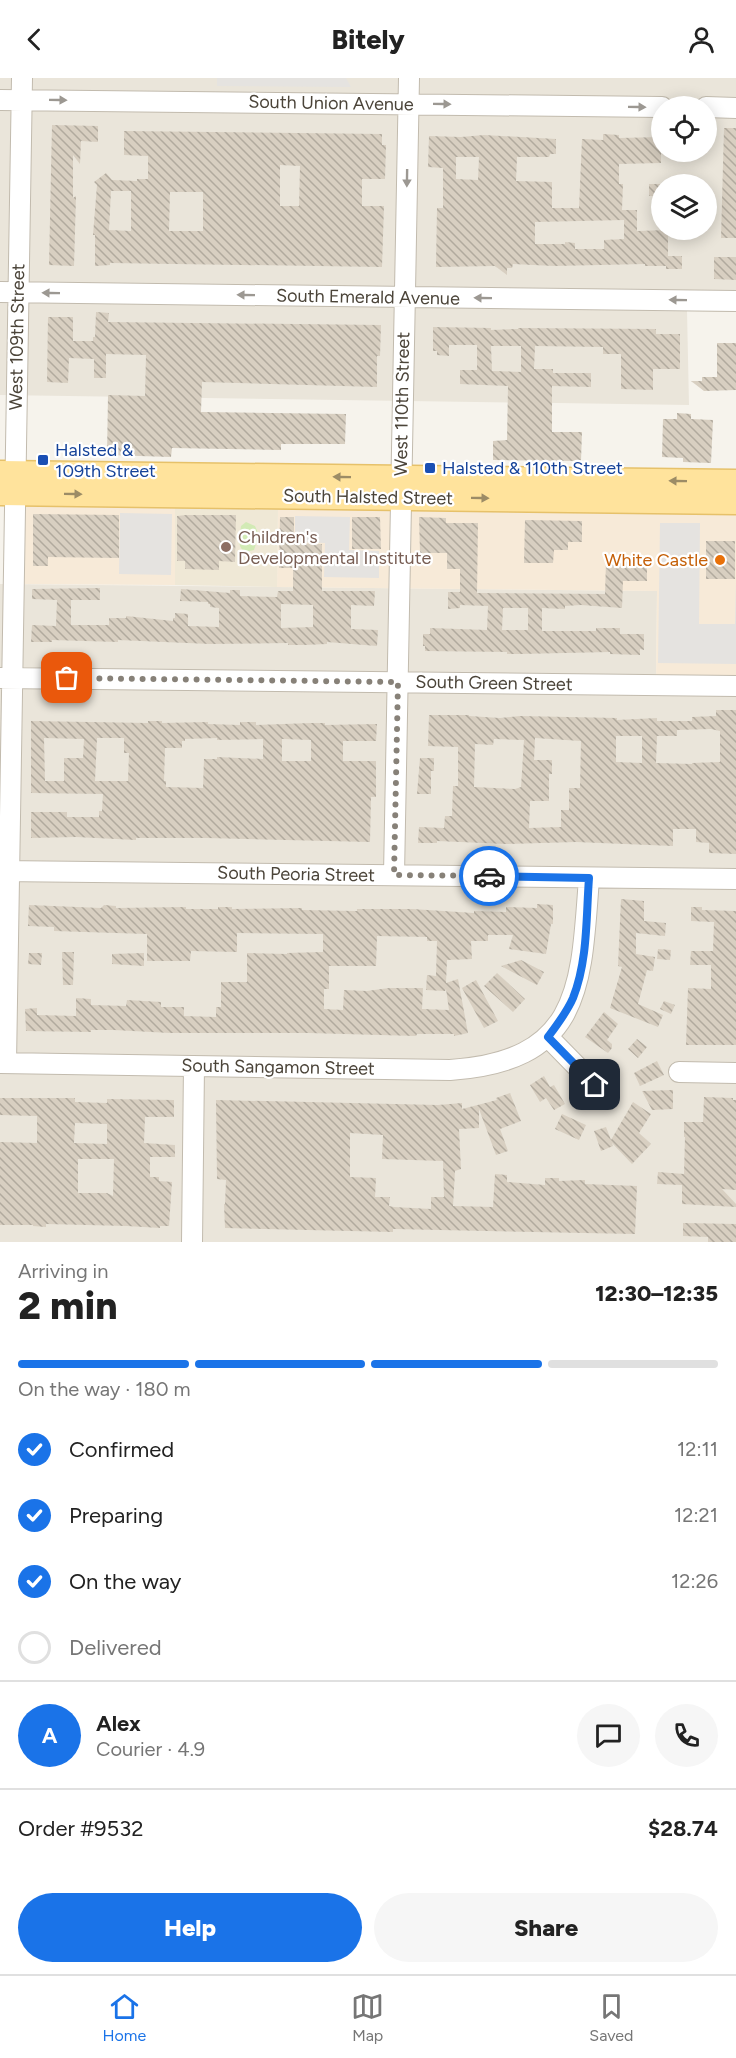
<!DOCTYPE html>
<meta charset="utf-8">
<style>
:root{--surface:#fff;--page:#f6f6f6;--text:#222;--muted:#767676;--line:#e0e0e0;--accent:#1a73e8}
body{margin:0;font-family:Figtree,sans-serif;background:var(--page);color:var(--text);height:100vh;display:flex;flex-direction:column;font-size:22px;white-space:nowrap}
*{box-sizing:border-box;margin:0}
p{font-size:20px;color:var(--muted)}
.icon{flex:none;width:33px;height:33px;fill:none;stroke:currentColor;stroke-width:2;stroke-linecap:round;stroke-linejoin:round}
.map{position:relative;height:1164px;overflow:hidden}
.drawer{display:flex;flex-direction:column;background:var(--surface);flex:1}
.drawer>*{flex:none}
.buttons{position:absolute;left:651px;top:18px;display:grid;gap:12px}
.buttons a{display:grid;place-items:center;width:66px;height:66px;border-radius:50%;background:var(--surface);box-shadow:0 3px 15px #0003;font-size:30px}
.pin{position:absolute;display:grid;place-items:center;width:51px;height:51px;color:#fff;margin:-26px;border-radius:12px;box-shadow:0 3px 9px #0006}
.courier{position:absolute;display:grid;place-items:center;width:60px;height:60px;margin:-30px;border:4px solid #1a73e8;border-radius:50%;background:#fff;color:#222;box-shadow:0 2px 8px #0007}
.summary em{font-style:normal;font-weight:800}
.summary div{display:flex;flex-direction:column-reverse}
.summary{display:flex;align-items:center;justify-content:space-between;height:102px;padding:0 18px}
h1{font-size:39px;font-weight:800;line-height:45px}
.bar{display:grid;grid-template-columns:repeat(4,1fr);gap:9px 6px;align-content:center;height:72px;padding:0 18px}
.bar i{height:8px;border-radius:4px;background:var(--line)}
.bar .on{background:var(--accent)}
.bar p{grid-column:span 4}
.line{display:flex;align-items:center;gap:15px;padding:0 18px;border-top:2px solid var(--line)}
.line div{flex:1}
.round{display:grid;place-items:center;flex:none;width:63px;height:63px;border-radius:32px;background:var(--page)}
ol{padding:0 18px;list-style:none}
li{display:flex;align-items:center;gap:18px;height:66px}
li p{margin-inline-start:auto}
li .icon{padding:6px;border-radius:50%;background:var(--accent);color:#fff;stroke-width:4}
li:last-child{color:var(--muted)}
li i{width:33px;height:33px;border:3px solid var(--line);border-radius:50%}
.cta{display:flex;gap:12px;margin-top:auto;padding:12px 18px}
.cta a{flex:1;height:69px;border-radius:36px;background:var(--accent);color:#fff;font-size:24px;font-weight:800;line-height:69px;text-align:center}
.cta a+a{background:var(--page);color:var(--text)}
header{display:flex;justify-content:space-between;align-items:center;height:78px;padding:0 18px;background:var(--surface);font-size:27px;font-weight:800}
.menu{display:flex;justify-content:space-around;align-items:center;height:84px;border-top:2px solid var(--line);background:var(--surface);font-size:16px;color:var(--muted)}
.menu a{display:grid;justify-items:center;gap:3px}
.menu .on{color:var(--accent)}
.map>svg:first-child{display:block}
.residential{fill:#eae5da;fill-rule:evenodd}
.commercial{fill:#f7ead8}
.education{fill:#efe8d6}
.green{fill:#d2eab5}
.parking{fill:#e5e3e0}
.building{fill:url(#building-back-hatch);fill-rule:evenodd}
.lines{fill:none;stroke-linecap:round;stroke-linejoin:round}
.minor-casing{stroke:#c2bbae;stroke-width:22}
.major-casing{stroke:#e6c16a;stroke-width:27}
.minor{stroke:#fff;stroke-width:20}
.major{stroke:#ffe39c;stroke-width:24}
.oneway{fill:#9c9892}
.oneway2{fill:#9c8c66}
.done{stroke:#878178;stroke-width:6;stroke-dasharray:0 10.8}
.route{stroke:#1a73e8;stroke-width:8}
.transit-dot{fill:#1a4fb4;stroke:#fff;stroke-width:2}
.education-dot{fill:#8d6e63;stroke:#fff;stroke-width:2}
.food-dot{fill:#e8710a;stroke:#fff;stroke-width:2}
.labels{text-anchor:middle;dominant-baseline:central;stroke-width:4.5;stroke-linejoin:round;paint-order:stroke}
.street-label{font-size:18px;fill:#4b4439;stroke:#fff}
.transit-label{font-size:18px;fill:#164399;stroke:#fff;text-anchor:start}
.education-label{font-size:18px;fill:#785e54;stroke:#fff;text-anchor:start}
.food-label{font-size:18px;fill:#c56008;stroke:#fff;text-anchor:end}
</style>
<header><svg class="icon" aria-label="back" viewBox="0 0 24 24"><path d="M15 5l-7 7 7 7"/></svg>Bitely<svg class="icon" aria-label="person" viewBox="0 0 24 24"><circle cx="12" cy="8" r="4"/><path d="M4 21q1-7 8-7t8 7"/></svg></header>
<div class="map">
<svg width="736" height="1164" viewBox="0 0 736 1164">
<defs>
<pattern id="building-back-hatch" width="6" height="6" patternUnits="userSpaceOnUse" patternTransform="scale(1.5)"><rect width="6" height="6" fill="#d8cfc1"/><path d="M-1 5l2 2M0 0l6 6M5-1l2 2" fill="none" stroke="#b1aa9e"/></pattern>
</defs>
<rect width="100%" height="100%" fill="#f6f3ec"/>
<path class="residential" d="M0,0H736V234L687,233L689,327L0,317ZM662,28H706V74H662ZM662,106H706V152H662Z
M0,506L657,513L656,604L736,606V1164H0Z"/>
<path class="commercial" d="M23,428L175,429V507L22,506Z
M278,431L736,435V606L656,604L657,513L277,509Z"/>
<path class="education" d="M175,429L278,431L277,509L175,507Z"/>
<path class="green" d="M246,444L255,448L259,457L254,472L245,474C236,468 240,458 241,448Z"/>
<path class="parking" d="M217,0H346L351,9L217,8Z
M120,435L172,436L171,497L119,496Z
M295,438L350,439L349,472L379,473V500L324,499L325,465L295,464Z
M660,445H700L699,546H735L736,504V586L658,585Z"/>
<path class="building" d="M52,47L98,48V64L81,63L80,86L73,77V120L76,118L74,188L49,187Z
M724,50H736V160H721Z
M124,53L382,56V67H386L385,101H362V128H384L382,189L110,185V187L95,188V157H93L97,107L94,104L106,95L112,102L137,103V101H148V78L124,77ZM280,87L300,88L299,128H280ZM111,113H131V153L109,152ZM170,114H203V153H169Z
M603,56L619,57V60L661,59V85L619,86V106H623L622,132H637V153L668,152V178H682V191H666V188H645V186L554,188L513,186L512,190H507V197L495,188L436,189L437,130H443V90L428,89L429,58L461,59L484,57L556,61V76H550L549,79H517L516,103L552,104V130H579L582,61L603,62ZM456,79H479L478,102L456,101ZM624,142V161L604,162V171H575V165L565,164V166H535V144Z
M649,106H662V118H649Z
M714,179H736V202L714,201Z
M96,234L109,235L108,244L381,247L380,278H377V309L202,304L201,334L346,336L345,366H281V372L172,370L171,379L107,377L108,317L145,318L146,277L106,276V300H94V281L69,280L68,305L47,304L48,239H73V263H93V259H95Z
M433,249L491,250V252L518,251V250L656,251V256H680V291H653V312L621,311V276H603V269L535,268L534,291H553V295H591V309L552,308V354H582L581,383L493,382V363L507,362L508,308L460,306V292H477V267H449V278L437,277V273H433ZM491,268H521V294L492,293Z
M717,265H736V312L704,313L691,303H702V299H717Z
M677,335L691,336V341L713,342L711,385L683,384V380L662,379L663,341H677Z
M33,436L119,437V480L48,479V488H33Z
M186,437H236L235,484L219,483V492L185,491V483H177V438Z
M280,439H294V465L322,466V513H375L374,528L351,527V551L378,552L377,568L327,564V566L304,567H288V565L210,566L118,562V564L52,562V564H31L32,547L56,548L57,522L32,521V511L100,510V522H71V547H109V540H126V538L173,543V540H175V535L188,536V548L219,549V530L210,529V526H208V524L180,523L181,511L230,515V512H240V518L277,519L278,513H293V490H279ZM281,526L313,527V549L281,550Z
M352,439H380L381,471H352Z
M419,439L446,440V445H478L477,515L605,516L606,484H647V503H623L622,530L581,527L565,528V531L542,530V553H596V550H620V556H644V572L640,571V577L610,576V574L519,576H507V574L425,573V568H423V556H430V550L487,552L488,528L460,527V530L448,531V514H460V491H447V475H420ZM503,530H528V552H502Z
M525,442L582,443V464H568V472H554L553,485H524Z
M706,463H735V501H706Z
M716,632H736V776L709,775V765L696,764V751H673V768L576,764L506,766L437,763V765H418L419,749L444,750L445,738H452L453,708H458V669L428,668L429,637H469V638L500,640L520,638L617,640V642L657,640V643H692V639L716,638ZM711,651L720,653V684L692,685V686L656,685L657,658H677V652ZM616,658H642V685L616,684ZM535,660L581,663L580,710H569V732H561V749L529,750L530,723H549V696H552V682H534ZM494,661L524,662L521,709L515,711L474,709L475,666L493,667Z
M31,643L148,645V643H162V645L208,644V646L240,647V644H256V647L311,645H325V647L377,646L376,663H343V683H376V719H371L370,764L207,760H136V762L76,759L31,760V734H67V739H99V733H102L103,716L31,715ZM44,660L84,661L83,680H64V703H45ZM97,660H124V675H129L128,703H95ZM217,660V662L263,661V681L217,679V681H204L203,710L166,709V703H164L165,670H182V663H185V661ZM282,661L311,662V683H282Z
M420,680H434V693H431V716H417Z
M621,821L644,823V843L666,845L665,858L636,855V876L655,879L653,893L647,892L638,926L663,937L658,949L610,930L622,889L618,888Z
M537,826L553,827V846H551L546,876L509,871L513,857H488V863H471L472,881L447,882L446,905L458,901L468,955L454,958V956H417L416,958L308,955H170L114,952H91V954L26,953L25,931L37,930V937L76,938V920L91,921V927L126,928L127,922L161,924V929H184V938L216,939V929H221V904H247V875L287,876V875L323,874V856L237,855V874L191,873L190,883H147V856L54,853V849L28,848L29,827L101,830L104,827L116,828V830L186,829V831H218V829H232V831L302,830V832L357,833V831H412L474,835V833L506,834V829L537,830ZM377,858L427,859V863H437L436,898L427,897L426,912L445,913L446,911L449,932L422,931L423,910H389L367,913L344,912L343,932L324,931V911H329V888H376Z
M691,829H702V832L736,833V967H686L688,910L711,911V887H690L691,873H713L714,844L691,843Z
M658,871L671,872L670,882L657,881Z
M62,874H74L73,907H63Z
M29,875H42L41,887L28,886Z
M144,875V888L112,886V876Z
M521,882L544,894L537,907L501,888Z
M497,895L525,921L513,934L484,908Z
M476,902L498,943L484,950L462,910Z
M664,923L675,927L671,936L660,931Z
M604,934L618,946L607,962L612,966V970L608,975L585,959Z
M637,961L647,969L638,980L628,971Z
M657,983L664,997L640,1008L634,995Z
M544,998L550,1009L554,1007L565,1026L554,1032L546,1020L540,1024L530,1007Z
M673,1012V1031L652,1032L642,1013Z
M510,1015L521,1043L500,1051L508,1073L496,1077L479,1031V1050L459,1051L461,1091L455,1093L453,1128L493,1129L495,1096L507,1097V1104L545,1107V1100H559V1103L585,1102V1106L637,1108L635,1156L393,1151V1154L225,1150L224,1126H225L226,1102L217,1101L216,1022L438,1027L462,1025V1031L497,1022L496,1020ZM350,1055L383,1057L382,1081L443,1083L444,1119H431V1131L394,1129L389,1128L390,1119H375L376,1100L350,1099Z
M704,1019L733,1020V1022H736V1112L722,1111L736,1126V1129L682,1126V1107L657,1106L658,1094L684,1096L685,1059H684V1044H703Z
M0,1020H75V1024L107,1025V1021L174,1022V1039H145L144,1065L175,1067V1079H150V1099H159V1103L172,1104L169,1148H160V1150L127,1148L46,1146V1149L33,1148V1147H0V1064L37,1065V1038L0,1037ZM75,1045L107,1046V1066L74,1065ZM78,1081H114L113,1118L107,1115H78Z
M633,1024L651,1036L639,1055L651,1066L632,1086L612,1065L613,1068L601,1073L594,1053L606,1049L611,1062Z
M562,1036L586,1047L579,1062L555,1051Z
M683,1145L736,1146V1164H708V1159L683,1158Z"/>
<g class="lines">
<g class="minor-casing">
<path id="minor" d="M0,22L662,29
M706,29L736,30
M0,214L736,223
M0,600L736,608
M0,793L736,801
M394,797L409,0
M548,959L595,1007
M0,985L450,992C582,983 581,908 589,800
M6,985L22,0
M679,994L736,995
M192,1164L194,988"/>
</g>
<g class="major-casing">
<path id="major" d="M0,395L736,404
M0,415L736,424"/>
</g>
<use href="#minor" class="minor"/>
<use href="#major" class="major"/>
</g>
<defs><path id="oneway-solid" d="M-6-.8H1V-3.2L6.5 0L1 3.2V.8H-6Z" transform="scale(1.5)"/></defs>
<g class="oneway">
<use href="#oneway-solid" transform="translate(58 22) rotate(1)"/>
<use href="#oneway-solid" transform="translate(442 26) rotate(1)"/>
<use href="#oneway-solid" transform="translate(637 29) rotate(1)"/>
<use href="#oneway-solid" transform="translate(407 100) rotate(91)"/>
<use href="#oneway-solid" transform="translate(51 215) rotate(-179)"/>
<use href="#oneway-solid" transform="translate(246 217) rotate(-179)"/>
<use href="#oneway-solid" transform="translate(483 220) rotate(-179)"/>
<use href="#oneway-solid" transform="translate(678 222) rotate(-179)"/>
</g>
<g class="oneway2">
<use href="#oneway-solid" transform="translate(342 399) rotate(-179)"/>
<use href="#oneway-solid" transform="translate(678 403) rotate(-179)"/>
<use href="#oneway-solid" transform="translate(73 416) rotate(1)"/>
<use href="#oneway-solid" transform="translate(480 420) rotate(1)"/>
</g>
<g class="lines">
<path class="done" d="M67,600L398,604L394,797L489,798"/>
<path class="route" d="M489,798L589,800C586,839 588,882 573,920C567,934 557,947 548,959L595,1007"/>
</g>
<g class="transit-dot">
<rect x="37" y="376" width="12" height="12" rx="3"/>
<rect x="424" y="384" width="12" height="12" rx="3"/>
</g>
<circle class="education-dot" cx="226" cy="469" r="6"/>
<circle class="food-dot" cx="720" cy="482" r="6"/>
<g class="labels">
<g class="street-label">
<text transform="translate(331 25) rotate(1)">South Union Avenue</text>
<text transform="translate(368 219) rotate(1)">South Emerald Avenue</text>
<text transform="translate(17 259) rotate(-89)">West 109th Street</text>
<text transform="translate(402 326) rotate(-89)">West 110th Street</text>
<text transform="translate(368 419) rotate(1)">South Halsted Street</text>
<text transform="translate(494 605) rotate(1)">South Green Street</text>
<text transform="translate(296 796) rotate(1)">South Peoria Street</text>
<text transform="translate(278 989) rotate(1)">South Sangamon Street</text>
</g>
<g class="transit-label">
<text x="55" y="372">Halsted &amp;<tspan x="55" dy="21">109th Street</tspan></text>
<text x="442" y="390">Halsted &amp; 110th Street</text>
</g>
<g class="education-label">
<text x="238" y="459">Children's<tspan x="238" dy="21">Developmental Institute</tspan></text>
</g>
<g class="food-label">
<text x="708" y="482">White Castle</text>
</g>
</g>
</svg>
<div class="buttons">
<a><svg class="icon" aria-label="locate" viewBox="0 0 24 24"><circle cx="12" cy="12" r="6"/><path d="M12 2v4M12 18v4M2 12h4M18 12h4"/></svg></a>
<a><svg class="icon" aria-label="layers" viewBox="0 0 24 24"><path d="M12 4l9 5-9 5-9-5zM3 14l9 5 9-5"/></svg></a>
</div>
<div class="pin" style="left:67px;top:600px;background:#ea580c"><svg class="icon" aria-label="bag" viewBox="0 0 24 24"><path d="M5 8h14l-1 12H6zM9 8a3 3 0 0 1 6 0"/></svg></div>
<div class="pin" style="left:595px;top:1007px;background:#1f2937"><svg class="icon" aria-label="home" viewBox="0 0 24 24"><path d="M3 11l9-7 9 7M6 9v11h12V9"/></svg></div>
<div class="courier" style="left:489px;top:798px"><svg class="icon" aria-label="car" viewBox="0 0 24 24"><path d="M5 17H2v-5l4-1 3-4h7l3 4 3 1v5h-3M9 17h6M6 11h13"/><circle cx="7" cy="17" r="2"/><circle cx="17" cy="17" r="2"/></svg></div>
</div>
<section class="drawer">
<div class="summary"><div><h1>2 min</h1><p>Arriving in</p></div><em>12:30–12:35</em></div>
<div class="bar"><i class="on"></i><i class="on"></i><i class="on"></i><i></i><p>On the way · 180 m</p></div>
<ol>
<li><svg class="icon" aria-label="check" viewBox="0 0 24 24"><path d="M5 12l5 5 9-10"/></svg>Confirmed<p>12:11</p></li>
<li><svg class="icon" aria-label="check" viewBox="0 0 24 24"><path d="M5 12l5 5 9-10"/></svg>Preparing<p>12:21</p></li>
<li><svg class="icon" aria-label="check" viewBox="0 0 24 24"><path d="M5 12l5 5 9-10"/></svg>On the way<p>12:26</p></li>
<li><i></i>Delivered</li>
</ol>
<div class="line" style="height:108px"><b class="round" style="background:var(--accent);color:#fff">A</b><div><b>Alex</b><p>Courier · 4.9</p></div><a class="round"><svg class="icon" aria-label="chat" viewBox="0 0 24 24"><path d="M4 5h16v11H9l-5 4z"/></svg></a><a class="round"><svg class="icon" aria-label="phone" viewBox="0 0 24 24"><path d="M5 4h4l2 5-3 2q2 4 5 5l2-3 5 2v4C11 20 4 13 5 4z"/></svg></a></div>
<div class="line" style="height:78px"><div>Order #9532</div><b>$28.74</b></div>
<div class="cta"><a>Help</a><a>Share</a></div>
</section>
<nav class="menu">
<a class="on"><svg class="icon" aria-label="home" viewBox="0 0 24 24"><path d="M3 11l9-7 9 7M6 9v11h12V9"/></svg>Home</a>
<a><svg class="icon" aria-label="map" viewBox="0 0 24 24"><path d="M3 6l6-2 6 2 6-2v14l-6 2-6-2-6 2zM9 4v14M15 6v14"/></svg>Map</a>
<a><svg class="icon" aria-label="saved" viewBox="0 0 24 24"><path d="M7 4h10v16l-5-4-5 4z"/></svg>Saved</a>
</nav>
